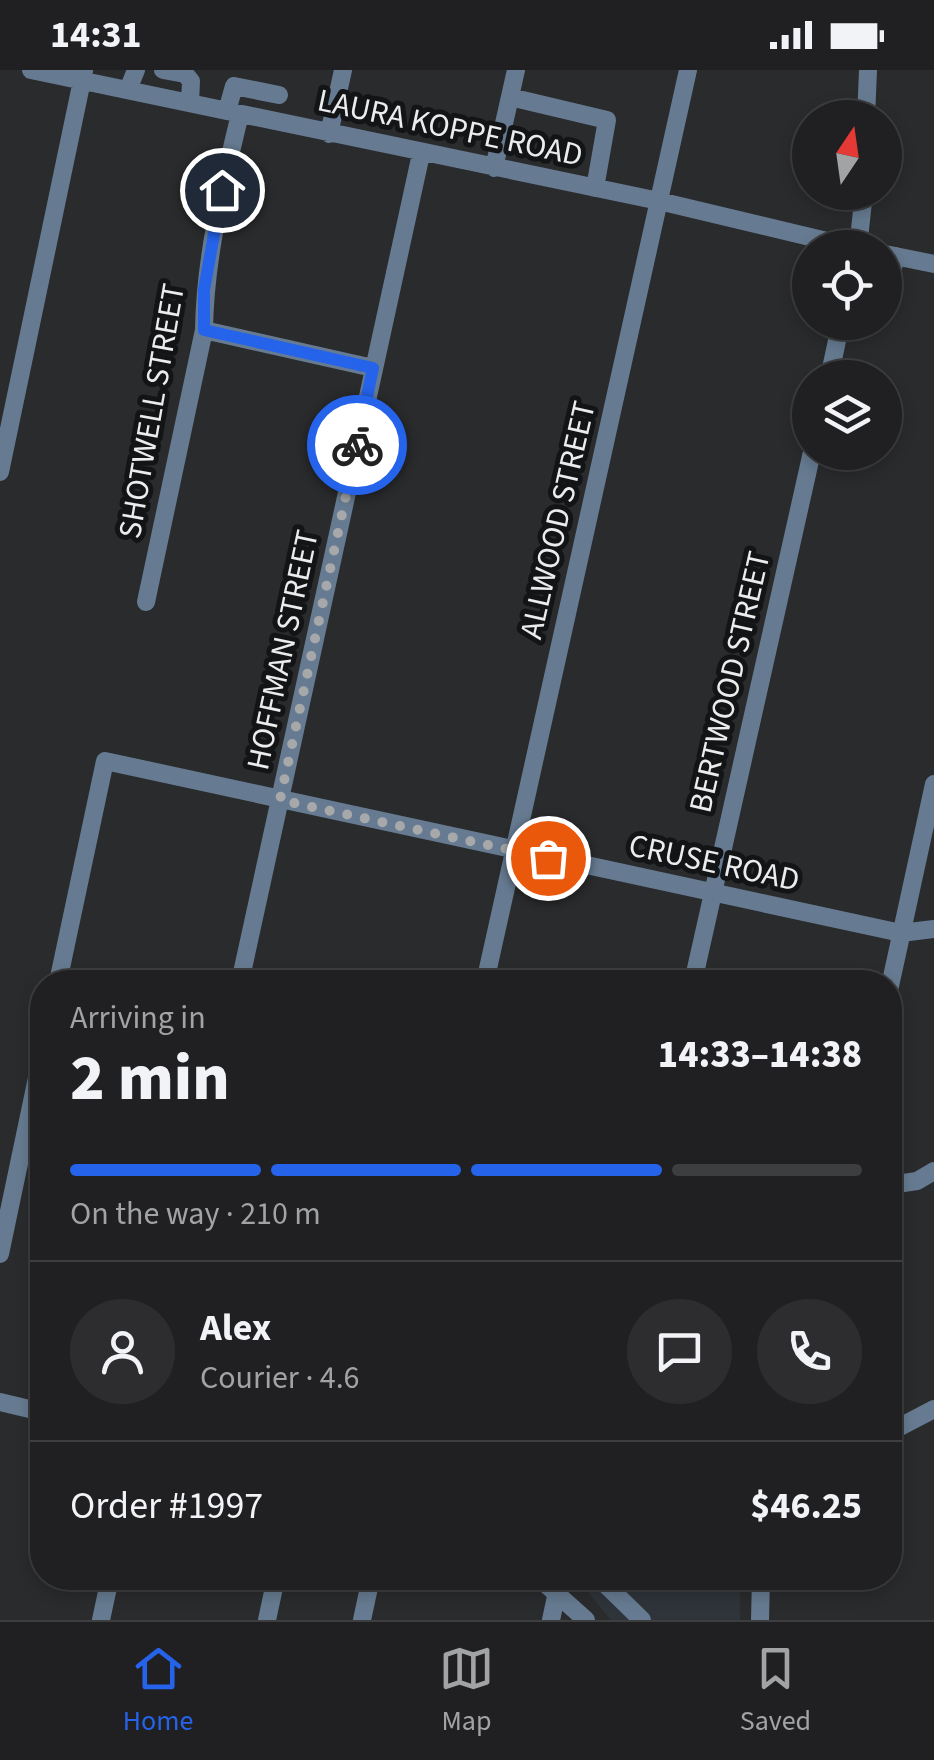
<!DOCTYPE html>
<meta charset="utf-8">
<style>
:root{--surface:#202022;--page:#2d2d2f;--text:#f1f3f6;--muted:#a2a3a5;--line:#3d3e40;--accent:#2563eb}
body{margin:0;font-family:"Source Sans 3",sans-serif;background:var(--page);color:var(--text);height:100vh;display:flex;flex-direction:column;font-size:38px;white-space:nowrap}
*{box-sizing:border-box;margin:0}
p{font-size:32px;color:var(--muted)}
.icon{flex:none;width:55px;height:55px;fill:none;stroke:currentColor;stroke-width:2;stroke-linecap:round;stroke-linejoin:round}
.map{position:relative;flex:1;overflow:hidden}
.drawer{position:absolute;left:30px;top:900px;width:872px;height:620px;display:flex;flex-direction:column;background:var(--surface);border-radius:40px;box-shadow:0 5px 15px #0003,0 0 0 2px var(--line)}
.drawer>*{flex:none}
.needle{width:65px;rotate:13deg}
.tools{position:absolute;left:792px;top:30px;display:grid;gap:20px}
.tools a{display:grid;place-items:center;width:110px;height:110px;border-radius:50%;background:var(--surface);box-shadow:0 5px 15px #0003,0 0 0 2px var(--line);font-size:50px}
.pin{position:absolute;display:grid;place-items:center;width:85px;height:85px;color:#fff;margin:-42px;border:5px solid #fff;border-radius:50%;box-shadow:0 2px 10px #0007}
.courier{position:absolute;display:grid;place-items:center;width:100px;height:100px;margin:-50px;border:8px solid #2563eb;border-radius:50%;background:#fff;color:#222;box-shadow:0 2px 12px #0007}
.headline em{font-style:normal;font-weight:800}
.headline div{display:flex;flex-direction:column-reverse}
.headline{display:flex;align-items:center;justify-content:space-between;height:170px;padding:0 40px}
h1{font-size:65px;font-weight:800;line-height:75px}
.bar{display:grid;grid-template-columns:repeat(4,1fr);gap:15px 10px;align-content:center;height:120px;padding:0 40px}
.bar i{height:12px;border-radius:8px;background:var(--line)}
.bar .current{background:var(--accent)}
.bar p{grid-column:span 4}
.line{display:flex;align-items:center;gap:25px;padding:0 40px;border-top:2px solid var(--line)}
.line div{flex:1}
.round{display:grid;place-items:center;flex:none;width:105px;height:105px;border-radius:52px;background:var(--page)}
.status{display:flex;justify-content:space-between;align-items:center;height:70px;padding:0 50px;background:var(--surface);direction:ltr}
.status svg{height:28px;fill:currentColor}
.tabs{display:flex;justify-content:space-around;align-items:center;height:140px;border-top:2px solid var(--line);background:var(--surface);font-size:28px;color:var(--muted)}
.tabs a{display:grid;justify-items:center;gap:5px}
.tabs .current{color:var(--accent)}
.map>svg:first-child{display:block}
.built{fill:#2e343a}
.lines{fill:none;stroke-linecap:round;stroke-linejoin:round}
.minor{stroke:#667b91;stroke-width:18}
.done{stroke:#a7a8aa;stroke-width:10;stroke-dasharray:0 18}
.route{stroke:#2563eb;stroke-width:12}
.labels{text-anchor:middle;dominant-baseline:central;stroke-width:10;stroke-linejoin:round;paint-order:stroke}
.street-label{font-size:32px;fill:#ebecee;stroke:#131415}
</style>
<div class="status"><b>14:31</b><svg viewBox="0 0 49 12"><path d="M0 12V9h3v3zM5 12V6h3v6zM10 12V3h3v9zM15 12V0h3v12zM26 1h20v11H26zM47 4h2v5h-2z"/></svg></div>
<div class="map">
<svg width="934" height="1550" viewBox="0 0 934 1550">
<rect width="100%" height="100%" fill="#2a2b2d"/>
<path class="built" d="M576,1508H740V1550H611Z"/>
<g class="lines">
<path class="minor" d="M31,0L659,131L856,178
M163,0L185,4L191,11L190,33
M128,20L136,0
M510,27L607,50L595,118
M227,41L234,16L279,25
M866,48L868,0
M329,64L343,0
M494,98L516,0
M858,178L864,122
M885,184L934,194
M885,208L891,206L896,186
M204,260L373,298
M829,308L841,252
M0,402L84,1
M146,532L204,260C205,187 223,115 240,44
M58,912L105,691L901,863L934,859
M240,912L421,84
M485,912L688,0
M693,912L812,382
M890,916L934,714
M890,1115L917,1111L934,1101
M0,1184L42,984
M0,1332L42,1342
M890,1362L934,1339
M539,1508L586,1550
M599,1508L642,1550
M101,1550L110,1508
M267,1550L276,1508
M362,1550L371,1508
M551,1550L560,1508
M760,1550L761,1508"/>
</g>
<g class="lines">
<path class="done" d="M357,375L280,730L548,788"/>
<path class="route" d="M222,120L204,220V260L373,298L357,375"/>
</g>
<g class="labels">
<g class="street-label">
<text transform="translate(450 58) rotate(12)">LAURA KOPPE ROAD</text>
<text transform="translate(152 341) rotate(-80)">SHOTWELL STREET</text>
<text transform="translate(558 450) rotate(-77)">ALLWOOD STREET</text>
<text transform="translate(283 580) rotate(-78)">HOFFMAN STREET</text>
<text transform="translate(730 612) rotate(-77)">BERTWOOD STREET</text>
<text transform="translate(714 793) rotate(12)">CRUSE ROAD</text>
</g>
</g>
</svg>
<div class="tools">
<a><svg class="needle" viewBox="-14 -14 28 28"><path d="M0-13l5 13h-10z" fill="#e53935"/><path d="M0 13l5-13h-10z" fill="#a2a3a5"/></svg></a>
<a><svg class="icon" aria-label="locate" viewBox="0 0 24 24"><circle cx="12" cy="12" r="6"/><path d="M12 2v4M12 18v4M2 12h4M18 12h4"/></svg></a>
<a><svg class="icon" aria-label="layers" viewBox="0 0 24 24"><path d="M12 4l9 5-9 5-9-5zM3 14l9 5 9-5"/></svg></a>
</div>
<div class="pin" style="left:548px;top:788px;background:#ea580c"><svg class="icon" aria-label="bag" viewBox="0 0 24 24"><path d="M5 8h14l-1 12H6zM9 8a3 3 0 0 1 6 0"/></svg></div>
<div class="pin" style="left:222px;top:120px;background:#1f2937"><svg class="icon" aria-label="home" viewBox="0 0 24 24"><path d="M3 11l9-7 9 7M6 9v11h12V9"/></svg></div>
<div class="courier" style="left:357px;top:375px"><svg class="icon" aria-label="bike" viewBox="0 0 24 24"><circle cx="6" cy="16" r="4"/><circle cx="18" cy="16" r="4"/><path d="M6 16l4-8h5l3 8M10 8l3 8H6M13 5h3"/></svg></div>
<section class="drawer">
<div class="headline"><div><h1>2 min</h1><p>Arriving in</p></div><em>14:33–14:38</em></div>
<div class="bar"><i class="current"></i><i class="current"></i><i class="current"></i><i></i><p>On the way · 210 m</p></div>
<div class="line" style="height:180px"><a class="round"><svg class="icon" aria-label="person" viewBox="0 0 24 24"><circle cx="12" cy="8" r="4"/><path d="M4 21q1-7 8-7t8 7"/></svg></a><div><b>Alex</b><p>Courier · 4.6</p></div><a class="round"><svg class="icon" aria-label="chat" viewBox="0 0 24 24"><path d="M4 5h16v11H9l-5 4z"/></svg></a><a class="round"><svg class="icon" aria-label="phone" viewBox="0 0 24 24"><path d="M5 4h4l2 5-3 2q2 4 5 5l2-3 5 2v4C11 20 4 13 5 4z"/></svg></a></div>
<div class="line" style="height:130px"><div>Order #1997</div><b>$46.25</b></div>
</section>
</div>
<nav class="tabs">
<a class="current"><svg class="icon" aria-label="home" viewBox="0 0 24 24"><path d="M3 11l9-7 9 7M6 9v11h12V9"/></svg>Home</a>
<a><svg class="icon" aria-label="map" viewBox="0 0 24 24"><path d="M3 6l6-2 6 2 6-2v14l-6 2-6-2-6 2zM9 4v14M15 6v14"/></svg>Map</a>
<a><svg class="icon" aria-label="saved" viewBox="0 0 24 24"><path d="M7 4h10v16l-5-4-5 4z"/></svg>Saved</a>
</nav>
